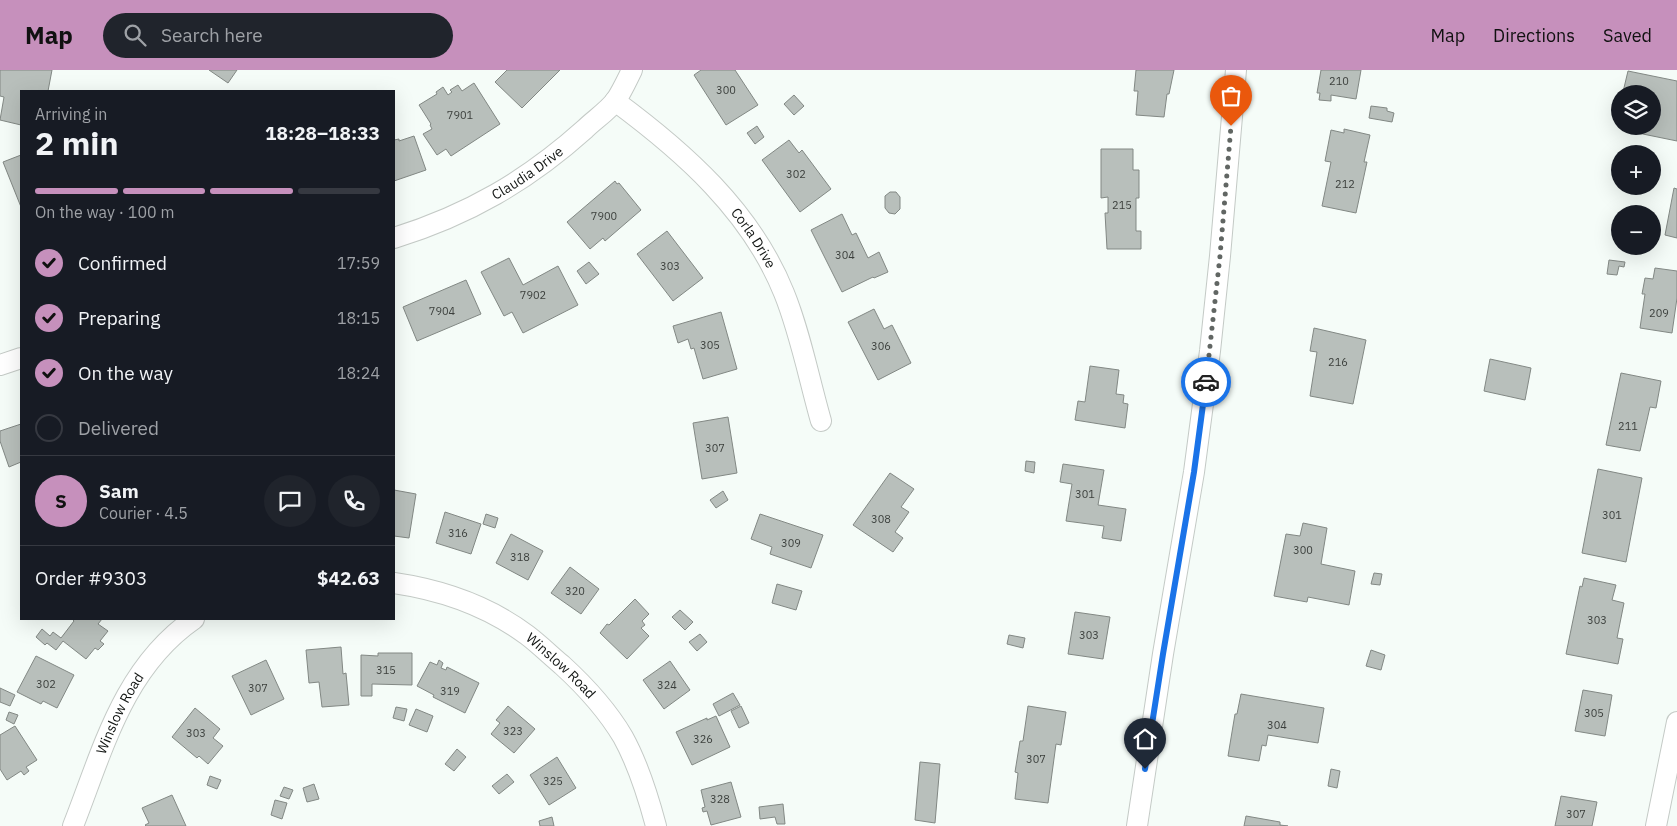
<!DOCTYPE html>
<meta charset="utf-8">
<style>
:root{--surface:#171b24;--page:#20242c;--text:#f1f3f6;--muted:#9ea1a6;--line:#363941;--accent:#c690bc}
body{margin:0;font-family:"IBM Plex Sans",sans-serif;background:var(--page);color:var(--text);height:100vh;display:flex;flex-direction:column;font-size:19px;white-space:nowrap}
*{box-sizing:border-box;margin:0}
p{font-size:16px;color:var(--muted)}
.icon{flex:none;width:28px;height:28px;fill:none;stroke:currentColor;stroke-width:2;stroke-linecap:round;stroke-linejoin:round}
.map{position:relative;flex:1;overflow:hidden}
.panel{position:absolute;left:20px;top:20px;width:375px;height:530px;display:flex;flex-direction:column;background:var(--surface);border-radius:0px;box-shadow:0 5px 20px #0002}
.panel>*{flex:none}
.fabs{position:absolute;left:1611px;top:15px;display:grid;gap:10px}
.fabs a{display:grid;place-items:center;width:50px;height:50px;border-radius:50%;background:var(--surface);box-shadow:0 5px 20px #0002;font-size:25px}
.pin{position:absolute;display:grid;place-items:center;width:42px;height:42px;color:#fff;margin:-51px -21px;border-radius:50% 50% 50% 0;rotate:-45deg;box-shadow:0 0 5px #0007}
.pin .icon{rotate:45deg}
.courier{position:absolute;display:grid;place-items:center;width:50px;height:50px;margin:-25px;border:4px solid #1a73e8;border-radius:50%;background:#fff;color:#222;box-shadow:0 1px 6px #0007}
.summary em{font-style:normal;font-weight:800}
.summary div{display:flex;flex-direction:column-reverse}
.summary{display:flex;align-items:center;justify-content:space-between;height:85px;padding:0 15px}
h1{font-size:32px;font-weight:800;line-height:38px}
.bar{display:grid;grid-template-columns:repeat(4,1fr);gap:8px 5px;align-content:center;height:60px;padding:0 15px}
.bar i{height:6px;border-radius:4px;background:var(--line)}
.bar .on{background:var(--accent)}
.bar p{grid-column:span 4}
.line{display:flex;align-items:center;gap:12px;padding:0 15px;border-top:1px solid var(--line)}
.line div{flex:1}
.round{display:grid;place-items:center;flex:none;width:52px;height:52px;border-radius:26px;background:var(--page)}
ol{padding:0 15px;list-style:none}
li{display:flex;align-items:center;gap:15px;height:55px}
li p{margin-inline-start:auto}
li .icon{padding:5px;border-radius:50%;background:var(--accent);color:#111;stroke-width:4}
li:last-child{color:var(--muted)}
li i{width:28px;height:28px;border:2px solid var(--line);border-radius:50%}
header{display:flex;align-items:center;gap:30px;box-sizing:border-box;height:70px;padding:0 25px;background:var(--accent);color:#111}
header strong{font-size:24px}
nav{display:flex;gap:28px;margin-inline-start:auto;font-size:18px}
.search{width:350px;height:45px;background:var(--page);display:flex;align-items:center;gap:12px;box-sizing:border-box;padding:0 18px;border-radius:28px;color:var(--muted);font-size:19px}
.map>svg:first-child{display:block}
.building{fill:#b8bfbb;stroke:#828884}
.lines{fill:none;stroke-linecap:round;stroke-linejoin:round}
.street-casing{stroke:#c4cac6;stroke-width:22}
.street{stroke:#fff;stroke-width:20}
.done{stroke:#616663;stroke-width:5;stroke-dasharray:0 9}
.route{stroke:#1a73e8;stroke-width:6}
.labels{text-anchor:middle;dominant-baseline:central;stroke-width:4;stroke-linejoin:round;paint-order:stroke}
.number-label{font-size:11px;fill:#3c403d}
.street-label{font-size:14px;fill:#121513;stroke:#fff}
</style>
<header>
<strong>Map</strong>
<div class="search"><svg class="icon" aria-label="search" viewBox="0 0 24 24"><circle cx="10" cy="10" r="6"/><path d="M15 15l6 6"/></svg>Search here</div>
<nav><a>Map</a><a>Directions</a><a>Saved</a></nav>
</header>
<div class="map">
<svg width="1677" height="756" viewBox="0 0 1677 756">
<rect width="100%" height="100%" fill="#f5fcf8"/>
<path class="building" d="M0,0H52L48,21H21V55L0,50L4,27L0,26Z
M209,0H237L228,13Z
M507,0H560L522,38L495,12Z
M701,0H735L758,35L726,55L694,5Z
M1136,0H1174L1169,24H1167L1164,47L1136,45L1138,21H1134Z
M1321,0H1361L1356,29L1331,25V31L1319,30L1320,23H1317Z
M1628,1L1677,11V71L1638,63L1639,56H1652V24L1623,22Z
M474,13L500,54L451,86L446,79L437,85L423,64L432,59L430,55L431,54L419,35L437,24L436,22L443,17L448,25L452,22L450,20L458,15L462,21Z
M794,25L804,36L794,45L784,34Z
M1371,36L1387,38V41L1394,43L1392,52L1369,48Z
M757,56L764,67L755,74L747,63Z
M1344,59L1370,65L1364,92H1367L1356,143L1322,136L1331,92L1325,91L1331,60L1344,63Z
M414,66L426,100L394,111V70L399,69V71Z
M789,70L799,83L802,80L831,119L800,142L762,90Z
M1101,79H1133V100H1139V128H1136V161H1141V179H1107L1105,143H1108V127L1101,128Z
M21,85V137L3,92Z
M615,111L617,114L619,113L641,140L605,171L603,168L590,179L567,152Z
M1674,118L1677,119V168L1665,165Z
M890,122H896L900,127V139L895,144L889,143L885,138V126Z
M842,144L852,165L856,163L868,188L879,182L888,202L874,208L873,207L842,222L811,160Z
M667,161L703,208L673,231L637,184Z
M509,188L523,215L558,196L578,235L523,263L512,242L504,246L481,202Z
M1609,190L1625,192L1624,197L1619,196L1617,205L1607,204Z
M589,192L599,204L586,214L577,201Z
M1655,198L1677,201V228L1672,263L1640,258L1645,224H1642L1645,208L1653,209Z
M466,210L481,244L417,271L403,237Z
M874,239L884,259L892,255L911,293L878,310L848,252Z
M721,242L737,299L703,309L694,278L691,279L688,269L678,273L673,256Z
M1314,258L1366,270L1353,334L1310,326L1317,282L1310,281Z
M1490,289L1531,298L1525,330L1484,321Z
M1090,296L1119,300L1116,324L1124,325L1123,333L1128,334L1125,358L1075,350L1078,331L1085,332Z
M1621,303L1661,311L1656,338L1650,337L1640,381L1606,375Z
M728,347L737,403L702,409L693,353Z
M21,354V392L9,397L0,371V361Z
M1026,391L1035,392L1034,403L1025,401Z
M1063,394L1104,400L1098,435L1126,439L1121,471L1102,468L1104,456L1066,451L1072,414L1060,412Z
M1598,399L1642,408L1626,492L1582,483Z
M890,403L914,419L901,437L909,442L895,462L903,468L893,482L853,455Z
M394,420L416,424L409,468L394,466Z
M723,421L728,430L716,438L710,430Z
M445,442L481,454L471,484L436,473Z
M486,444L498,448L495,458L483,454Z
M760,444L823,465L811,498L770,484L772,477L751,469Z
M1303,453L1327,458L1321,494L1355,501L1349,535L1308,527L1307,532L1274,526L1286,464L1300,466Z
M511,464L543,481L528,510L496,493Z
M570,497L599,519L581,544L551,523Z
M1374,503L1382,504L1380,515L1371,514Z
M1584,508L1616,515L1612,530L1624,533L1617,568L1623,569L1618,594L1566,584L1580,516L1582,517Z
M777,514L802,521L796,540L772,533Z
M635,529L649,544L642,551L645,555L641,558L649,566L627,589L600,563L607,554L609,555Z
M680,540L693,552L685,560L672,547Z
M1075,542L1110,547L1103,589L1068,584Z
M72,549H102L98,554L108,561L100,571L104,574L98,580L95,578L86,589L63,571L56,580L47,573L45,575L36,567L42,559L50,566L53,562L61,568L74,551Z
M700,564L707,572L697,581L689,572Z
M1009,565L1025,568L1023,578L1007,574Z
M341,577L343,604L346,603L349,635L322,637L319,612L309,613L306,580Z
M1371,580L1385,585L1381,600L1366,596Z
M378,583H412V615L372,614V626H361V585L378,586Z
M36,586L74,605L57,638L43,631L41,634L17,622Z
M266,590L284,629L251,645L232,606Z
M439,590L443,593L441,598L446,600L447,597L479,613L465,643L433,627L434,625L417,616L430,592L437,595Z
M670,591L690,620L664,639L643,610Z
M0,618L15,625L10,636L0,632Z
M1583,620L1612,625L1605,666L1575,661Z
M733,623L740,635L719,646L713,634Z
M1241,624L1324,638L1318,673L1268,665L1266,676L1262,675L1259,691L1228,686L1235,644H1237Z
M508,636L535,659L514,683L491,664L500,653L496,650Z
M741,636L749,653L739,658L731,641Z
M1028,636L1066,642L1061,675L1056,674L1048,733L1015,729L1018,703L1015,702L1020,671H1023Z
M396,637L407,639L404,651L393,648Z
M195,638L220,659L213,668L223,676L208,694L199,686L197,688L172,667Z
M416,639L433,646L427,662L409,655Z
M9,642L18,645L14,654L6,650Z
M716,646L730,677L692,695L676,662L707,648V650Z
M15,656L37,690L26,697L29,701L24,705L21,701L7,710L0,699V665Z
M457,679L466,687L454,701L445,694Z
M557,687L576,718L549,735L530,705Z
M920,692L940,694L935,753L915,750Z
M1331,699L1340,701L1337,718L1328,716Z
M507,704L514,712L499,724L492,716Z
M210,706L221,710L217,719L207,715Z
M731,712L741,747L711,755L707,741L703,742L702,738L705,737L701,720Z
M314,714L319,729L307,732L303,718Z
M284,717L293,720L289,729L280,726Z
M172,725L186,756H146L145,755L149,753L142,738Z
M1561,726L1597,732L1592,756H1555Z
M275,730L287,733L282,749L271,745Z
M783,734L785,754H777L775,747L760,749L759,737Z
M1246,746L1280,752V755L1288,756H1244Z
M552,747L554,756H540L539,751Z"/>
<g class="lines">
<g class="street-casing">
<g id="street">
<path id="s1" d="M615,31C684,82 751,141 784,223C800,262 809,309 821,351"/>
<path id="s2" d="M394,168C468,145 527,111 585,59C594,50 608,41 616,30C622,21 627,10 632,0"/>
<path d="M0,295L21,288"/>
<path id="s3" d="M394,513C442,520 488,536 527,565C539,574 550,585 562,595C585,616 607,640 623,667C638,694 648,726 656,756"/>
<path id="s4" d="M73,756C103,680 123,598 194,549"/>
<path d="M1137,756L1163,584L1194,402L1210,281L1220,186L1236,0"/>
<path d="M1656,756L1677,652"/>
</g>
</g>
<use href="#street" class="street"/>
</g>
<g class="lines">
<path class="done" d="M1206,312L1220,186L1231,56"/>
<path class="route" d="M1145,699L1163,584L1194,402L1206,312"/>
</g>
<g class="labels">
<g class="number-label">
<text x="1339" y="11">210</text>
<text x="726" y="20">300</text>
<text x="460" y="45">7901</text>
<text x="796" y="104">302</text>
<text x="1345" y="114">212</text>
<text x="1122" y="135">215</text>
<text x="604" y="146">7900</text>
<text x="845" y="185">304</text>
<text x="670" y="196">303</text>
<text x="533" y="225">7902</text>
<text x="442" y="241">7904</text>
<text x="1659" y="243">209</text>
<text x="710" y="275">305</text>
<text x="881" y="276">306</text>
<text x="1338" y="292">216</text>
<text x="1628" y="356">211</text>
<text x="715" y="378">307</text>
<text x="1085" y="424">301</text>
<text x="1612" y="445">301</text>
<text x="881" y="449">308</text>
<text x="458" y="463">316</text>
<text x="791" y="473">309</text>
<text x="1303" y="480">300</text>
<text x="520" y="487">318</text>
<text x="575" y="521">320</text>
<text x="1597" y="550">303</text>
<text x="1089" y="565">303</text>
<text x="386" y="600">315</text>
<text x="46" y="614">302</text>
<text x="667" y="615">324</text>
<text x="258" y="618">307</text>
<text x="450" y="621">319</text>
<text x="1594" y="643">305</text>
<text x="1277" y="655">304</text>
<text x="513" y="661">323</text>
<text x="196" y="663">303</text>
<text x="703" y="669">326</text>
<text x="1036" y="689">307</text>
<text x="553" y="711">325</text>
<text x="720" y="729">328</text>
<text x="1576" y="744">307</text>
</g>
<g class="street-label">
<text stroke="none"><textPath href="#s2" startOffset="149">Claudia Drive</textPath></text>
<text stroke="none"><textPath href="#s1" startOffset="196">Corla Drive</textPath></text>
<text stroke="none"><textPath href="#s3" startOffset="190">Winslow Road</textPath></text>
<text stroke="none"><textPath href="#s4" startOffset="122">Winslow Road</textPath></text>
</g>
</g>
</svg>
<div class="fabs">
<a><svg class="icon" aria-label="layers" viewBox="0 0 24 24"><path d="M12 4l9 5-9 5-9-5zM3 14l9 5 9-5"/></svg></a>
<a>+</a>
<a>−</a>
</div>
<div class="pin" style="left:1231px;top:56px;background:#ea580c"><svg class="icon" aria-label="bag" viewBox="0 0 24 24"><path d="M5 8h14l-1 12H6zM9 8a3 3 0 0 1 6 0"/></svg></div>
<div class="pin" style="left:1145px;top:699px;background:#1f2937"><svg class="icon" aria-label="home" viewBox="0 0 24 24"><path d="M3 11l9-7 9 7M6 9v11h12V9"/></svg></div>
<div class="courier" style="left:1206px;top:312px"><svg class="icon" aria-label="car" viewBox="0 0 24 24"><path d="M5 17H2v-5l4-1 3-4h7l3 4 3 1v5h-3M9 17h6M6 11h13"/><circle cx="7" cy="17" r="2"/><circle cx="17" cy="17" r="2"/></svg></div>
<section class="panel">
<div class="summary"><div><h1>2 min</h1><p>Arriving in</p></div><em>18:28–18:33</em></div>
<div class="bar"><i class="on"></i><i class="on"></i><i class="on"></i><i></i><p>On the way · 100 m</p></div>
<ol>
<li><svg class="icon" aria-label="check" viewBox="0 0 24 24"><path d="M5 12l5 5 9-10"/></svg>Confirmed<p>17:59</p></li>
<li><svg class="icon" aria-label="check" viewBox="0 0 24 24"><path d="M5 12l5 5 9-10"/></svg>Preparing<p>18:15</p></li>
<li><svg class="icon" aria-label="check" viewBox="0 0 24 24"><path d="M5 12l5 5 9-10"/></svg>On the way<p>18:24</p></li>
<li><i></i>Delivered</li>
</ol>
<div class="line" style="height:90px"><b class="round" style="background:var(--accent);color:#111">S</b><div><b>Sam</b><p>Courier · 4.5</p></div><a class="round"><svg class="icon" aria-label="chat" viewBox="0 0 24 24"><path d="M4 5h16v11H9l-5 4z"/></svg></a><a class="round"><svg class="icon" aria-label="phone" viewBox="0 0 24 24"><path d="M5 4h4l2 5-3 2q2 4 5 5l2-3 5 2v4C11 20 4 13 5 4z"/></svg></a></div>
<div class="line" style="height:65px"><div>Order #9303</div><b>$42.63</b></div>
</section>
</div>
